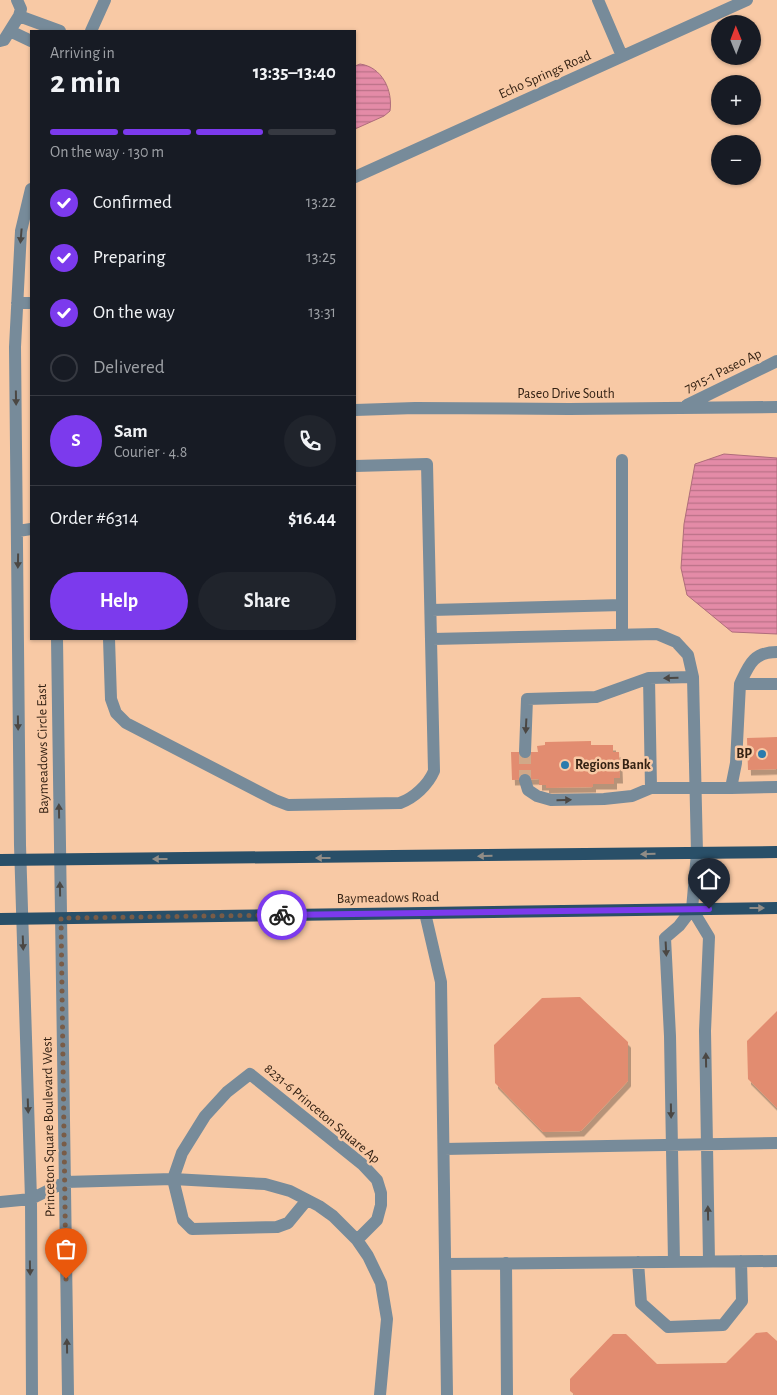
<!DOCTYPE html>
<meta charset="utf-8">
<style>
:root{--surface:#171b24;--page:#20242c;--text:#f1f3f6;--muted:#9ea1a6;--line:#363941;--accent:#7c3aed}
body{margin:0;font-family:"Alegreya Sans",sans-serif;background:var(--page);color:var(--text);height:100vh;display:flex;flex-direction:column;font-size:19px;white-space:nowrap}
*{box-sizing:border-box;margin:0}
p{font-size:16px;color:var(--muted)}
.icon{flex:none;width:28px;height:28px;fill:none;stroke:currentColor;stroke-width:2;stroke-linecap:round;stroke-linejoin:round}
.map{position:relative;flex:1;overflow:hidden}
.drawer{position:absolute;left:30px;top:30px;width:326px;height:610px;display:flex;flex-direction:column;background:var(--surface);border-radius:0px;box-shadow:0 1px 4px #0004}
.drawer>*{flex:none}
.needle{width:32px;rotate:359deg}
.tools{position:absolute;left:711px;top:15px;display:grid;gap:10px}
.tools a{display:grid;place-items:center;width:50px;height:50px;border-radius:50%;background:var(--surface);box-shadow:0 1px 4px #0004;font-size:25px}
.pin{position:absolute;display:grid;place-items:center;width:42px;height:42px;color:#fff;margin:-51px -21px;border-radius:50% 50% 50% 0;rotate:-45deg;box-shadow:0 0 5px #0007}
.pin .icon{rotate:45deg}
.courier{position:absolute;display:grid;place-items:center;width:50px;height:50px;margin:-25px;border:4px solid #7c3aed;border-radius:50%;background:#fff;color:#222;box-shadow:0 1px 6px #0007}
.head em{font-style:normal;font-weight:700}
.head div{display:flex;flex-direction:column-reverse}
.head{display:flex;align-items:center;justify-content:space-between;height:85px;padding:0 20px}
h1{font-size:32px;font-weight:700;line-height:38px}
.bar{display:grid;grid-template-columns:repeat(4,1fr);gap:8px 5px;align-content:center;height:60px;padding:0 20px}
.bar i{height:6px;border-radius:4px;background:var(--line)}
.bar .current{background:var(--accent)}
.bar p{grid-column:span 4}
.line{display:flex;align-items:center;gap:12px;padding:0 20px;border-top:1px solid var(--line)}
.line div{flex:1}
.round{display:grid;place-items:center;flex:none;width:52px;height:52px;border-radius:26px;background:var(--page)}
ol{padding:0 20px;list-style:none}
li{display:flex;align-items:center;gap:15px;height:55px}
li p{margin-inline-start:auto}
li .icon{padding:5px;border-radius:50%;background:var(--accent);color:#fff;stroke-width:4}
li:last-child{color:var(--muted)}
li i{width:28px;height:28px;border:2px solid var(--line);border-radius:50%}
.action{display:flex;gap:10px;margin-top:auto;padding:10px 20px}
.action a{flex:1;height:58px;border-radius:30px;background:var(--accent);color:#fff;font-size:20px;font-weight:700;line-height:58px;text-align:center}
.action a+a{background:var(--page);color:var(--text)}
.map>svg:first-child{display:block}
.water{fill:url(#water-rules);stroke:#af6c7b}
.building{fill:#e28c6f;filter:url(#shadow)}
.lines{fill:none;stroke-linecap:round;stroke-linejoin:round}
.minor-tunnel{stroke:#d1a888;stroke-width:12;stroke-dasharray:12 6;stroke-linecap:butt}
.minor{stroke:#778b9a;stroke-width:12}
.major{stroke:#294f68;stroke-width:12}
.oneway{fill:#4b4743}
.oneway2{fill:#908c86}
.done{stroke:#795c47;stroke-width:5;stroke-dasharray:0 9}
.route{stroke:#7c3aed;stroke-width:6}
.poi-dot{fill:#2a7bad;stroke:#f8c9a5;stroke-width:2}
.labels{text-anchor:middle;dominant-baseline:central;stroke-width:5;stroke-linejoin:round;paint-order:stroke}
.street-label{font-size:14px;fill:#342214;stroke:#f8c9a5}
.poi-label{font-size:14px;font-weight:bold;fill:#342214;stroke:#f8c9a5;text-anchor:end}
</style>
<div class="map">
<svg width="777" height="1395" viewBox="0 0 777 1395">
<defs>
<pattern id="water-rules" width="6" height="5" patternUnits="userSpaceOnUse" patternTransform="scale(1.25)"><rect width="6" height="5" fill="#e48ba7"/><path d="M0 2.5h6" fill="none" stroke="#ba7187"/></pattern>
<filter id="shadow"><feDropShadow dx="3" dy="5.5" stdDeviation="0" flood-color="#0004"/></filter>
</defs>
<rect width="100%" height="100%" fill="#f8c9a5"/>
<path class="water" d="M360,64C382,67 393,90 390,111L384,116L355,129V66Z
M724,454L777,458V634L732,632L687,595L681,568L684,524L695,464Z"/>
<path class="building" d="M777,737V769L748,770L747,738Z
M591,741V745H613V752H619L620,778H614V784H593V787L546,788V785H539V779L512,780L511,752H538L537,746L545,745V742Z
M580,997L628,1042V1081L581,1131L543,1132L495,1083L494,1045L542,998Z
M777,1011V1108L748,1079L747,1041Z
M767,1332L777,1341V1395H575L570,1391V1379L613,1334H626L657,1364L726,1363L756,1333Z"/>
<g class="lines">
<path class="minor-tunnel" d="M525,752V780"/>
<path class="minor" d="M598,0L622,56
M19,16L60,31
M10,31L31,41
M91,31L105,0
M0,41L4,40L19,16L21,9L17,0
M355,177L747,0
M31,189L21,231L15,347L20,845L31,1199L32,1395
M17,303H31
M687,405L777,361
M355,410L415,408L569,409L777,407
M622,460V634
M18,531L31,529
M431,610L622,605
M57,639L68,1395
M109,639L111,699L116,713L126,723L275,800L288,805L400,803C414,798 428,785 434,771L427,464L355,466
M432,639L657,634L676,642L688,655L693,677L697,853L692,909
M649,678L651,788
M740,684C749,665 753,652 777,652
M525,752L527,699L596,697L649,678L693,677
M525,780L528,790L537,796L551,800L604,799L632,796L651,788H731L736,763L740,684H777
M731,788L777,787
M425,913L441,982L447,1395
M444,1149L777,1143
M307,1200L288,1223L277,1227L192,1229L183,1220L173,1179L182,1153L205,1116L227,1092L250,1074L362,1164L377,1180L381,1193V1205L377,1220L357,1240
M0,1202L31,1199L65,1182L173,1179L265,1184L290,1191L319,1206L333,1216L357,1240L368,1256L381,1283L387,1319L380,1395
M638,1262L641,1303L668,1327L723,1325L742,1301L741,1261
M674,1262L670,1036L665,938L679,926L692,909L709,937L705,1031L709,1261
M506,1263L507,1395
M445,1264L777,1261"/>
<path class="major" d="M0,860L777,852
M0,919L777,908"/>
</g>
<defs><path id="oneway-solid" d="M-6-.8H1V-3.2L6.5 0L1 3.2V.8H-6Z" transform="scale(1.25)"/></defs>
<g class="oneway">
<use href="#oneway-solid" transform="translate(21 236) rotate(95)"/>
<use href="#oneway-solid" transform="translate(16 398) rotate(89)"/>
<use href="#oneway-solid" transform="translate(18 561) rotate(91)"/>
<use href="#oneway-solid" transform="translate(671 678) rotate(178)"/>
<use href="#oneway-solid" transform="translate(18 723) rotate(89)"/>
<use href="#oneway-solid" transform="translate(526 726) rotate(93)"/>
<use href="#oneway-solid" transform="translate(564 800) rotate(-1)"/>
<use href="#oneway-solid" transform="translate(59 811) rotate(-91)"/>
<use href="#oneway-solid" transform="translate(60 889) rotate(-91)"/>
<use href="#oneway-solid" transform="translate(23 943) rotate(88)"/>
<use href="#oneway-solid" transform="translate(666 949) rotate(87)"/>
<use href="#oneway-solid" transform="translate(706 1060) rotate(-91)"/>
<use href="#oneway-solid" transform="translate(28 1106) rotate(88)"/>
<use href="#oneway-solid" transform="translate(671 1111) rotate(89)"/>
<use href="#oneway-solid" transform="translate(708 1213) rotate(-91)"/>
<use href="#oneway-solid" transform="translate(30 1268) rotate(89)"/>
<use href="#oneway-solid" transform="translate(67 1346) rotate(-91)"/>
</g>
<g class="oneway2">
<use href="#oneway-solid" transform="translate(648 854) rotate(179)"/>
<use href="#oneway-solid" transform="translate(485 856) rotate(179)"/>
<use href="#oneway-solid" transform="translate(323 858) rotate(180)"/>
<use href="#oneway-solid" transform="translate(160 859) rotate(180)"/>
<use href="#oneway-solid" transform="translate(757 908)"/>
</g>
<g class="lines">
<path class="done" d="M66,1279L61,918L282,915"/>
<path class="route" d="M282,915L709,909"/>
</g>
<g class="poi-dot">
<circle cx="762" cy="754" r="5"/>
<circle cx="565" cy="765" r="5"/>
</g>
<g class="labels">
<g class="street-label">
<text transform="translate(545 75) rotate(-24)">Echo Springs Road</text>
<text transform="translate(723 371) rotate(-26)">7915-1 Paseo Ap</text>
<text x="566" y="394">Paseo Drive South</text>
<text transform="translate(43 749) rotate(-91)">Baymeadows Circle East</text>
<text transform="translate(388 898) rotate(-1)">Baymeadows Road</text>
<text transform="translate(322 1114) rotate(40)">8231-6 Princeton Square Ap</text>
<text transform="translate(49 1127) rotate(-91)">Princeton Square Boulevard West</text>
</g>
<g class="poi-label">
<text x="752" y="754">BP</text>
<text x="575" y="765" text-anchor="start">Regions Bank</text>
</g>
</g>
</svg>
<div class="tools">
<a><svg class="needle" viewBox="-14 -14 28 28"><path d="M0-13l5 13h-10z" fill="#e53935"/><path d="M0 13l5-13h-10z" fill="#9ea1a6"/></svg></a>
<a>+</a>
<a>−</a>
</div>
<div class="pin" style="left:66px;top:1279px;background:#ea580c"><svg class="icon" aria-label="bag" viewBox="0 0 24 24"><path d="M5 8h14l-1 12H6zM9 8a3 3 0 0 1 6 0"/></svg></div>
<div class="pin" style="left:709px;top:909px;background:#1f2937"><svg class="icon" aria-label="home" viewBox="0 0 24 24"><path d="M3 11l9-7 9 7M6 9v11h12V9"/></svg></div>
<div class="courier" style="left:282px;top:915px"><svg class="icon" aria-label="bike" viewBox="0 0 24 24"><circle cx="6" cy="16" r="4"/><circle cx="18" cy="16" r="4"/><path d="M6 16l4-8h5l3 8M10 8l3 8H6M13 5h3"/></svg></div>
<section class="drawer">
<div class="head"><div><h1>2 min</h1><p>Arriving in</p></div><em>13:35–13:40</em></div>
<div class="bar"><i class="current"></i><i class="current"></i><i class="current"></i><i></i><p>On the way · 130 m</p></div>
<ol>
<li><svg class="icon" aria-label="check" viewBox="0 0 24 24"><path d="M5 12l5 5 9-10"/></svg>Confirmed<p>13:22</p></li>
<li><svg class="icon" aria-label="check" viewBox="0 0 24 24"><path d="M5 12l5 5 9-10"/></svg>Preparing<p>13:25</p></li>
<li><svg class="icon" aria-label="check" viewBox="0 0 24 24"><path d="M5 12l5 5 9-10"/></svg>On the way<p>13:31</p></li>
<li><i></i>Delivered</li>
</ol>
<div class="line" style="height:90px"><b class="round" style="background:var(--accent);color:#fff">S</b><div><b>Sam</b><p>Courier · 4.8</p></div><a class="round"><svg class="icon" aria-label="phone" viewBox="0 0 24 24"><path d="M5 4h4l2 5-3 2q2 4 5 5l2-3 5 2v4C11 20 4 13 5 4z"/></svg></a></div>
<div class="line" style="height:65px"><div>Order #6314</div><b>$16.44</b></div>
<div class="action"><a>Help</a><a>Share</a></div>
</section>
</div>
